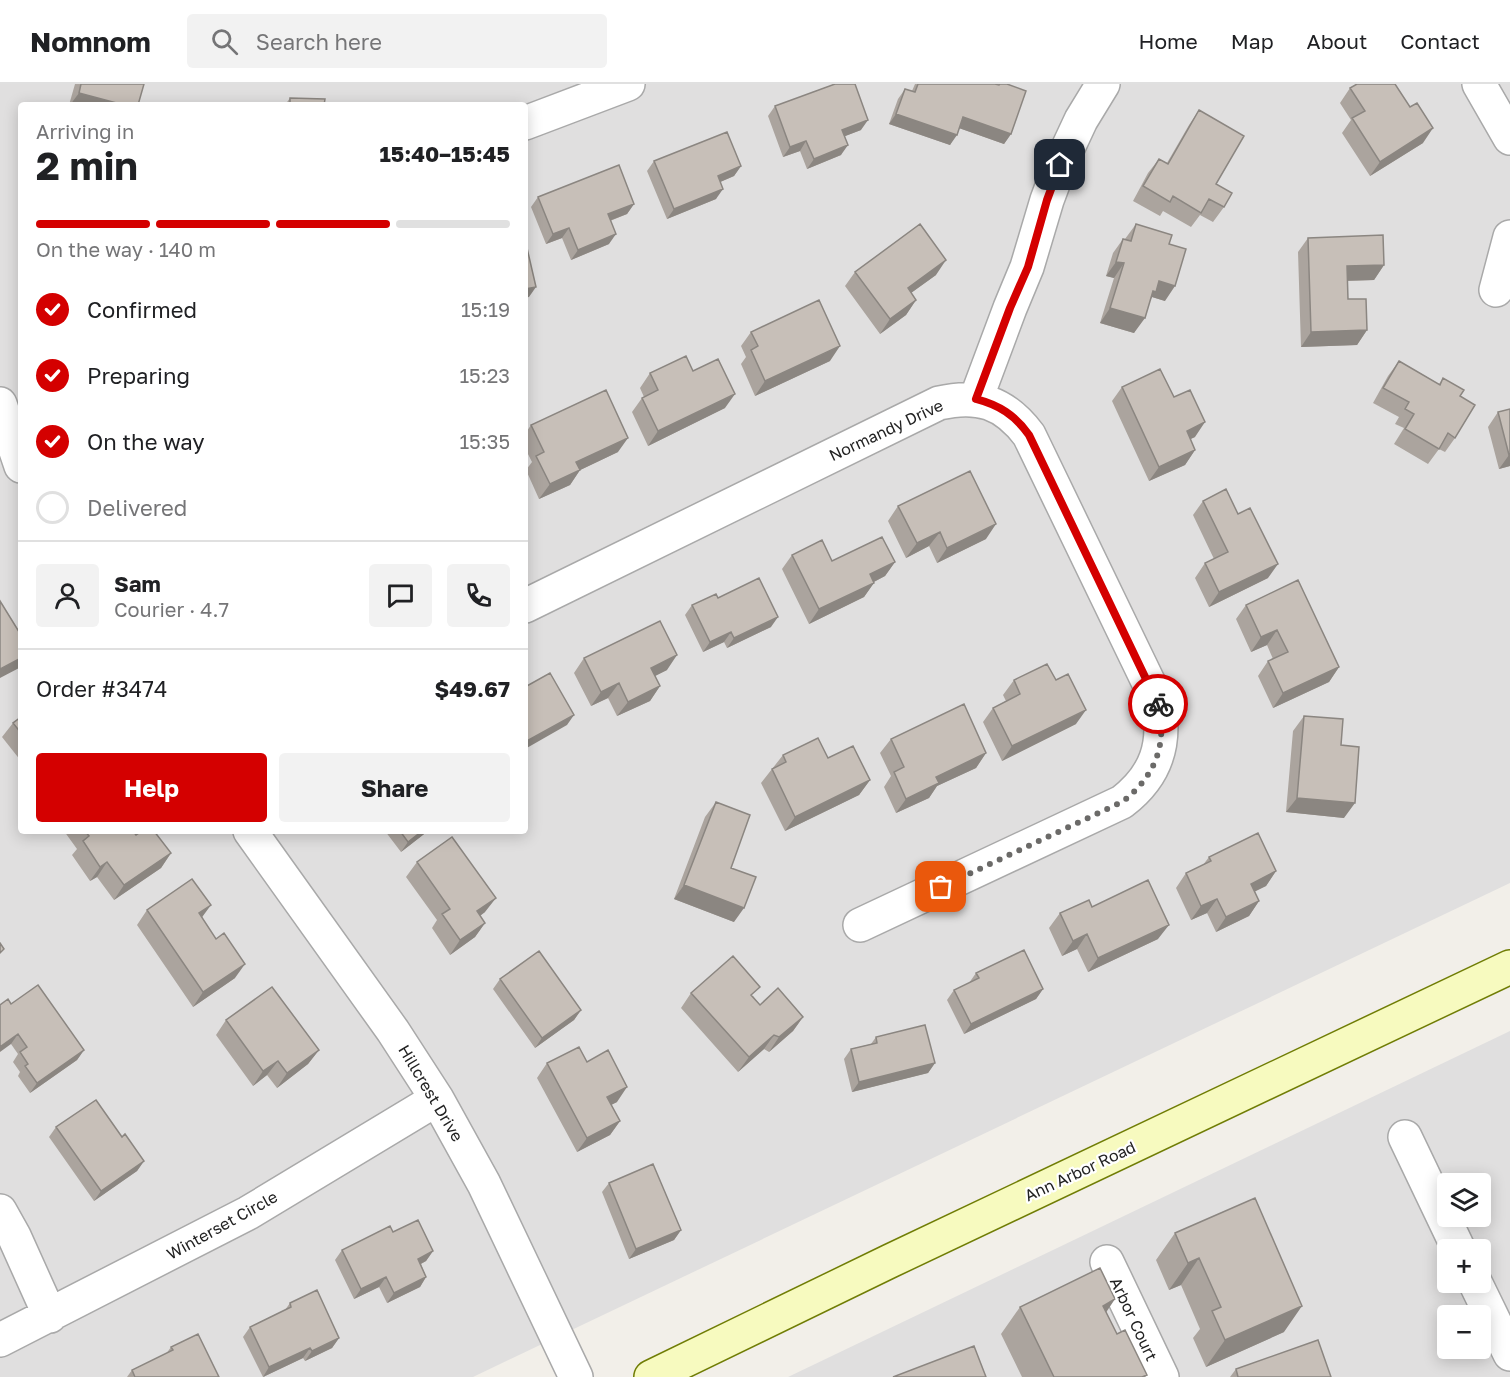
<!DOCTYPE html>
<meta charset="utf-8">
<style>
:root{--surface:#fff;--page:#f2f2f2;--text:#202124;--muted:#757577;--line:#e0e0e0;--accent:#d40000}
body{margin:0;font-family:"Golos Text",sans-serif;background:var(--page);color:var(--text);height:100vh;display:flex;flex-direction:column;font-size:22px;white-space:nowrap}
*{box-sizing:border-box;margin:0}
p{font-size:20px;color:var(--muted)}
.icon{flex:none;width:33px;height:33px;fill:none;stroke:currentColor;stroke-width:2;stroke-linecap:round;stroke-linejoin:round}
.map{position:relative;flex:1;overflow:hidden}
.drawer{position:absolute;left:18px;top:18px;width:510px;height:732px;display:flex;flex-direction:column;background:var(--surface);border-radius:6px;box-shadow:0 3px 15px #0003}
.drawer>*{flex:none}
.buttons{position:absolute;left:1437px;top:1089px;display:grid;gap:12px}
.buttons a{display:grid;place-items:center;width:54px;height:54px;border-radius:6px;background:var(--surface);box-shadow:0 3px 15px #0003;font-size:30px}
.pin{position:absolute;display:grid;place-items:center;width:51px;height:51px;color:#fff;margin:-26px;border-radius:12px;box-shadow:0 3px 9px #0006}
.courier{position:absolute;display:grid;place-items:center;width:60px;height:60px;margin:-30px;border:4px solid #d40000;border-radius:50%;background:#fff;color:#222;box-shadow:0 2px 8px #0007}
.overview em{font-style:normal;font-weight:700}
.overview div{display:flex;flex-direction:column-reverse}
.overview{display:flex;align-items:center;justify-content:space-between;height:102px;padding:0 18px}
h1{font-size:39px;font-weight:700;line-height:45px}
.bar{display:grid;grid-template-columns:repeat(4,1fr);gap:9px 6px;align-content:center;height:72px;padding:0 18px}
.bar i{height:8px;border-radius:4px;background:var(--line)}
.bar .selected{background:var(--accent)}
.bar p{grid-column:span 4}
.line{display:flex;align-items:center;gap:15px;padding:0 18px;border-top:2px solid var(--line)}
.line div{flex:1}
.round{display:grid;place-items:center;flex:none;width:63px;height:63px;border-radius:6px;background:var(--page)}
ol{padding:0 18px;list-style:none}
li{display:flex;align-items:center;gap:18px;height:66px}
li p{margin-inline-start:auto}
li .icon{padding:6px;border-radius:50%;background:var(--accent);color:#fff;stroke-width:4}
li:last-child{color:var(--muted)}
li i{width:33px;height:33px;border:3px solid var(--line);border-radius:50%}
.primary-button{display:flex;gap:12px;margin-top:auto;padding:12px 18px}
.primary-button a{flex:1;height:69px;border-radius:6px;background:var(--accent);color:#fff;font-size:24px;font-weight:700;line-height:69px;text-align:center}
.primary-button a+a{background:var(--page);color:var(--text)}
header{display:flex;align-items:center;gap:36px;box-sizing:border-box;height:84px;padding:0 30px;background:var(--surface);border-bottom:2px solid var(--line)}
header strong{font-size:28px}
nav{display:flex;gap:33px;margin-inline-start:auto;font-size:21px}
.search{width:420px;height:54px;background:var(--page);display:flex;align-items:center;gap:15px;box-sizing:border-box;padding:0 21px;border-radius:6px;color:var(--muted);font-size:22px}
.map>svg:first-child{display:block}
.residential{fill:#e0dfdf;fill-rule:evenodd}
.lines{fill:none;stroke-linecap:round;stroke-linejoin:round}
.street-casing{stroke:#a9a9a9;stroke-width:36}
.secondary-casing{stroke:#707d05;stroke-width:36}
.street{stroke:#fff;stroke-width:33}
.secondary{stroke:#f7fabf;stroke-width:33}
.wall{fill:#aba49e}
.shaded-wall{fill:#8b8681}
.building{fill:#c7bfb8;stroke:#8b8681;stroke-width:1.5}
.done{stroke:#6b6a68;stroke-width:6;stroke-dasharray:0 10.8}
.route{stroke:#d40000;stroke-width:8}
.labels{text-anchor:middle;dominant-baseline:central;stroke-width:4.5;stroke-linejoin:round;paint-order:stroke}
.street-label{font-size:16px;fill:#222;stroke:#fff}
</style>
<header>
<strong>Nomnom</strong>
<div class="search"><svg class="icon" aria-label="search" viewBox="0 0 24 24"><circle cx="10" cy="10" r="6"/><path d="M15 15l6 6"/></svg>Search here</div>
<nav><a>Home</a><a>Map</a><a>About</a><a>Contact</a></nav>
</header>
<div class="map">
<svg width="1510" height="1293" viewBox="0 0 1510 1293">
<rect width="100%" height="100%" fill="#f2efe9"/>
<path class="residential" d="M0,0H1510V799L473,1293H0ZM21,21H525V747H21Z
M1510,947V1293H788ZM1448,1100H1480V1132H1448ZM1448,1166H1480V1198H1448ZM1448,1232H1480V1264H1448Z"/>
<g class="lines">
<g class="street-casing">
<path id="street" d="M1479,0L1510,54
M525,39L628,0
M1496,206L1510,153
M976,315L1010,224L1027,183L1047,116L1060,81L1081,36L1103,0
M0,320L21,382
M525,522L939,319C978,310 1004,318 1029,351L1158,618C1167,660 1156,692 1122,718L860,841
M250,747L393,947L437,1015L484,1100L576,1293
M1405,1053L1459,1166
M0,1127L14,1152L50,1232
M1107,1178L1162,1293
M1475,1198L1510,1270
M0,1256L248,1129L437,1015"/>
</g>
<g class="secondary-casing">
<path id="secondary" d="M651,1293L890,1177L1510,883"/>
</g>
<use href="#street" class="street"/>
<use href="#secondary" class="secondary"/>
</g>
<path class="wall" d="M75,0H144L138,21H69Z
M915,0H995L998,1L999,0H1007L1011,50L1004,60L959,44L950,61L889,40L898,15L905,5L912,7Z
M1350,4L1423,59L1370,92L1342,49L1351,36L1340,19Z
M290,14L324,21H285Z
M775,22L861,46L845,52L841,71L807,85L800,67L783,73L768,32Z
M1199,26L1216,100L1224,123L1213,138L1200,131L1191,143L1163,127L1160,132L1133,117L1148,89L1159,75L1167,79L1189,41Z
M654,77L741,82L734,92L720,98L716,115L667,135L647,87Z
M538,113L634,120L627,130L610,137L609,160L571,176L562,154L546,160L531,123Z
M1136,140L1169,160L1165,217L1152,213L1134,249L1100,239L1114,194L1106,192L1113,169L1123,155H1125Z
M1308,154L1384,181L1374,196L1347,197L1348,215L1367,246L1357,261L1301,263L1298,168Z
M855,188L936,191L911,209L916,216L906,231L880,250L845,202Z
M751,248L830,277L755,312L741,280L746,273L741,262Z
M1399,277L1439,300L1443,294L1460,312L1455,354L1445,368L1439,365L1428,380L1394,360L1404,344L1395,340L1399,333L1373,319L1388,292Z
M650,289L725,324L648,362L632,328L642,314L644,313L640,304Z
M1122,303L1174,313L1195,353L1190,355L1195,366L1185,381L1149,397L1112,317Z
M1510,325V382L1499,385L1488,343L1498,328Z
M531,341L618,368L580,386L570,401L539,415L526,386L532,378L525,364V350Z
M1203,417L1268,494L1209,523L1195,494L1205,479L1214,475L1193,431Z
M898,422L986,455L937,479L929,462L906,474L888,437Z
M792,471L832,477L895,478L885,492L874,498L864,513L809,540L782,485Z
M718,514L771,543L727,564L724,558L703,568L685,531L692,521Z
M1246,521L1339,583L1329,598L1273,624L1258,592L1268,577L1273,575L1267,561L1251,568L1236,535Z
M584,574L667,586L655,592L660,602L650,617L617,632L608,614L591,622L574,589Z
M1014,596H1056L1076,640L1002,677L983,638L993,624L1006,617L1003,611Z
M1304,632L1341,661L1344,734L1286,728L1293,647Z
M21,633V677L2,653L13,639Z
M891,655L986,669L976,684L937,702L929,714L896,729L884,703L891,692L880,669Z
M783,671L828,674L870,696L859,711L785,747L761,699Z
M716,718L731,784L734,838L674,815L705,733Z
M64,747H133L136,751L171,769L161,784L114,816L97,793L90,797L72,771L77,765Z
M385,747H428L401,768Z
M1209,773L1276,787L1266,802L1254,808L1259,817L1249,832L1216,848L1207,829L1191,836L1176,804L1186,789L1203,781Z
M417,778L485,828L480,832L485,839L475,853L450,871L432,844L437,836L406,793Z
M1092,823L1158,855L1088,888L1077,865L1062,872L1049,844L1060,829Z
M147,826L202,834L235,894L193,923L137,841Z
M976,889L1043,905L1036,915L964,950L947,916L954,906L969,899Z
M500,895L581,926L574,936L535,964L493,905Z
M691,909L753,912L760,921L803,933L793,947L769,968L764,965L738,988L681,924Z
M11,920L84,966L77,976L30,1009L18,992L20,988L13,978L18,970L11,960Z
M226,936L319,966L308,980L277,1004L267,991L253,1002L216,951Z
M876,953L935,979L928,989L852,1008L844,975L851,965L871,960Z
M587,978L617,1018L611,1021L620,1037L610,1051L577,1068L537,994L547,979Z
M56,1043L122,1053L144,1077L137,1087L94,1117L49,1053Z
M609,1099L681,1146L674,1156L629,1175L602,1108Z
M393,1148L433,1167L426,1177L421,1180L426,1193L420,1203L387,1219L379,1203L354,1215L335,1176L342,1166Z
M1175,1149L1284,1248L1206,1283L1193,1254L1200,1245L1181,1201L1169,1206L1156,1176Z
M290,1219L339,1254L332,1264L305,1277L303,1274L263,1293L243,1253L250,1243L285,1226Z
M1020,1223L1106,1228L1117,1250L1147,1291L1145,1293H1022L1001,1250Z
M171,1263L219,1293H127L132,1286L166,1270Z
M1236,1285L1331,1293H1230Z"/>
<path class="shaded-wall" d="M79,9L124,21H70Z
M896,30L957,51L950,61L889,40Z
M963,33L1011,50L1004,60L956,43Z
M868,36L861,46L835,56L842,46Z
M1433,44L1423,59L1370,92L1380,78Z
M806,57L800,67L783,73L790,63Z
M848,61L841,71L807,85L814,75Z
M741,82L734,92L711,102L718,92Z
M723,105L716,115L667,135L674,125Z
M634,120L627,130L601,140L608,130Z
M569,144L562,154L546,160L553,150Z
M616,150L609,160L571,176L578,166Z
M946,176L936,191L897,219L908,204Z
M1116,178L1124,179L1114,194L1106,192Z
M1384,181L1374,196L1337,197L1347,182Z
M1159,197L1175,202L1165,217L1152,213L1145,223L1142,222Z
M536,203L529,213L525,214V205Z
M916,216L906,231L880,250L890,235Z
M1110,224L1145,234L1134,249L1100,239Z
M1367,246L1357,261L1301,263L1311,248Z
M840,262L830,277L755,312L765,297Z
M735,310L725,324L648,362L658,347Z
M1205,338L1195,353L1176,362L1187,347Z
M628,354L618,368L574,389L580,386L570,401L539,415L550,400L576,378Z
M1195,366L1185,381L1149,397L1159,383Z
M1510,370V382L1499,385L1509,371Z
M996,440L986,455L937,479L947,464Z
M940,448L929,462L906,474L917,459Z
M895,478L885,492L860,505L870,490Z
M1278,480L1268,494L1209,523L1219,508Z
M874,499L864,513L809,540L819,525Z
M778,533L771,543L727,564L734,554Z
M1277,546L1267,561L1251,568L1261,553Z
M731,548L724,558L703,568L710,558Z
M677,571L667,586L641,599L651,584Z
M21,574V583L0,594V585Z
M1339,583L1329,598L1273,624L1283,609Z
M619,599L608,614L591,622L601,608Z
M660,602L650,617L617,632L628,618Z
M1086,626L1076,640L1002,677L1012,662Z
M574,631L567,641L525,665V658Z
M986,669L976,684L937,702L929,714L896,729L906,715L936,693Z
M870,696L859,711L785,747L795,733Z
M1297,714L1355,719L1344,734L1286,728Z
M422,747H428L401,768L408,758Z
M171,769L161,784L114,816L124,801Z
M107,778L97,793L90,797L100,783Z
M1276,787L1266,802L1241,814L1251,800Z
M684,801L744,824L734,838L674,815Z
M496,814L485,828L466,842L477,827Z
M1217,815L1207,829L1191,836L1201,822Z
M1259,817L1249,832L1216,848L1226,833Z
M211,821L200,836L199,829Z
M485,839L475,853L450,871L460,856Z
M1169,841L1158,855L1088,888L1098,874Z
M1087,850L1077,865L1062,872L1073,857Z
M245,880L235,894L193,923L203,908Z
M1043,905L1036,915L964,950L971,940Z
M581,926L574,936L535,964L542,954Z
M803,933L793,947L769,968L779,953Z
M18,950L11,960L0,968V963Z
M774,951L764,965L738,988L749,973Z
M84,966L77,976L30,1009L37,999Z
M319,966L308,980L277,1004L287,989Z
M278,977L267,991L253,1002L263,987Z
M935,979L928,989L852,1008L859,998Z
M627,1003L617,1018L597,1028L607,1013Z
M620,1037L610,1051L577,1068L587,1054Z
M144,1077L137,1087L94,1117L101,1107Z
M681,1146L674,1156L629,1175L636,1165Z
M433,1167L426,1177L411,1185L418,1175Z
M1199,1174L1181,1201L1169,1206L1188,1179Z
M386,1193L379,1203L354,1215L361,1205Z
M426,1193L420,1203L387,1219L394,1209Z
M1115,1215L1097,1242L1103,1222Z
M1302,1222L1284,1248L1206,1283L1225,1256Z
M339,1254L332,1264L305,1277L312,1267Z
M310,1264L303,1274L263,1293L269,1283Z"/>
<path class="building" d="M81,0H144L138,21H124L79,9Z
M835,0H855L868,36L842,46L848,61L814,75L806,57L790,63L775,22Z
M918,0H995L999,1L1000,0H1007L1026,7L1011,50L963,33L957,51L896,30L905,5L915,8Z
M1357,0H1395L1410,23L1417,19L1433,44L1380,78L1352,34L1365,27L1350,4Z
M290,14L325,15L324,21H290Z
M1199,26L1244,52L1216,100L1232,109L1224,123L1209,115L1201,129L1173,112L1170,118L1143,102L1159,75L1168,80Z
M727,48L741,82L718,92L723,105L674,125L654,77Z
M619,81L634,120L608,130L616,150L578,166L569,144L553,150L538,113Z
M920,140L946,176L908,204L916,216L890,235L855,188Z
M1136,140L1172,151L1169,160L1186,165L1175,202L1159,197L1156,208L1153,207L1145,234L1110,224L1124,179L1116,178L1123,155L1131,157Z
M1383,151L1384,181L1347,182L1348,215H1366L1367,246L1311,248L1308,154Z
M527,164L536,203L525,205V165Z
M819,216L840,262L765,297L751,266L758,262L751,248Z
M686,272L693,287L718,275L735,310L658,347L642,314L658,306L650,289Z
M1399,277L1440,301L1443,294L1464,306L1460,312L1475,321L1455,354L1448,349L1439,365L1405,345L1414,330L1405,325L1409,318L1383,304Z
M1160,285L1174,313L1190,306L1205,338L1187,347L1195,366L1159,383L1122,303Z
M606,306L628,354L576,378L580,386L550,400L536,372L544,368L531,341Z
M1510,325V370L1509,371L1498,328Z
M970,387L996,440L947,464L940,448L917,459L898,422Z
M1226,405L1238,430L1250,424L1278,480L1219,508L1205,479L1228,468L1203,417Z
M882,453L895,478L870,490L874,499L819,525L792,471L822,456L832,477Z
M759,494L778,533L734,554L731,548L710,558L692,521L716,510L718,514Z
M1298,496L1339,583L1283,609L1268,577L1288,568L1277,546L1261,553L1246,521Z
M0,517L21,551V574L0,585Z
M660,537L677,571L651,584L660,602L628,618L619,599L601,608L584,574Z
M1047,580L1056,596L1068,590L1086,626L1012,662L993,624L1020,610L1014,596Z
M550,589L574,631L525,658V603Z
M964,620L986,669L936,693L939,699L906,715L894,688L904,683L891,655Z
M1304,632L1343,635L1341,661L1359,663L1355,719L1297,714Z
M21,633V649L13,639Z
M818,654L828,674L853,662L870,696L795,733L772,685L786,678L783,671Z
M716,718L750,731L731,784L756,793L744,824L684,801Z
M85,747H133L136,751L142,747H154L171,769L124,801L107,778L100,783L83,757L89,752Z
M400,747H422L408,758Z
M1258,749L1276,787L1251,800L1259,817L1226,833L1217,815L1201,822L1186,789L1211,777L1209,773Z
M452,753L496,814L477,827L485,839L460,856L442,830L450,825L417,778Z
M192,795L211,821L199,829L216,855L224,849L245,880L203,908L147,826Z
M1148,796L1169,841L1098,874L1087,850L1073,857L1060,829L1089,816L1092,823Z
M0,859L4,865L0,869Z
M1024,866L1043,905L971,940L954,906L979,894L976,889Z
M539,867L581,926L542,954L500,895Z
M733,872L760,903L751,911L760,921L778,904L803,933L779,953L774,951L749,973L691,909Z
M38,901L84,966L37,999L25,982L28,980L20,968L27,963L18,950L0,963V921L8,915L11,920Z
M272,903L319,966L287,989L278,977L263,987L226,936Z
M925,941L935,979L859,998L851,965L877,959L876,953Z
M579,963L587,978L608,966L627,1003L607,1013L620,1037L587,1054L547,979Z
M96,1016L122,1053L125,1050L144,1077L101,1107L56,1043Z
M653,1080L681,1146L636,1165L609,1099Z
M1255,1114L1302,1222L1225,1256L1212,1227L1221,1223L1199,1174L1188,1179L1175,1149Z
M418,1136L433,1167L418,1175L426,1193L394,1209L386,1193L361,1205L342,1166L390,1142L393,1148Z
M1100,1184L1115,1215L1103,1222L1117,1250L1125,1246L1147,1291L1142,1293H1054L1020,1223Z
M317,1206L339,1254L312,1267L310,1264L269,1283L250,1243L291,1223L290,1219Z
M198,1250L219,1293H135L132,1286L173,1266L171,1263Z
M1318,1256L1331,1293H1238L1236,1285Z
M974,1262L986,1293H893Z"/>
<g class="lines">
<path class="done" d="M941,803L1122,718C1155,693 1168,660 1158,620"/>
<path class="route" d="M1060,81L1047,116L1028,183L1010,224L976,315C999,321 1015,331 1029,351L1158,620"/>
</g>
<g class="labels">
<g class="street-label">
<text transform="translate(886 346) rotate(-25)">Normandy Drive</text>
<text transform="translate(431 1009) rotate(59)">Hillcrest Drive</text>
<text transform="translate(1080 1087) rotate(-25)">Ann Arbor Road</text>
<text transform="translate(222 1141) rotate(-29)">Winterset Circle</text>
<text transform="translate(1134 1235) rotate(65)">Arbor Court</text>
</g>
</g>
</svg>
<div class="buttons">
<a><svg class="icon" aria-label="layers" viewBox="0 0 24 24"><path d="M12 4l9 5-9 5-9-5zM3 14l9 5 9-5"/></svg></a>
<a>+</a>
<a>−</a>
</div>
<div class="pin" style="left:941px;top:803px;background:#ea580c"><svg class="icon" aria-label="bag" viewBox="0 0 24 24"><path d="M5 8h14l-1 12H6zM9 8a3 3 0 0 1 6 0"/></svg></div>
<div class="pin" style="left:1060px;top:81px;background:#1f2937"><svg class="icon" aria-label="home" viewBox="0 0 24 24"><path d="M3 11l9-7 9 7M6 9v11h12V9"/></svg></div>
<div class="courier" style="left:1158px;top:620px"><svg class="icon" aria-label="bike" viewBox="0 0 24 24"><circle cx="6" cy="16" r="4"/><circle cx="18" cy="16" r="4"/><path d="M6 16l4-8h5l3 8M10 8l3 8H6M13 5h3"/></svg></div>
<section class="drawer">
<div class="overview"><div><h1>2 min</h1><p>Arriving in</p></div><em>15:40–15:45</em></div>
<div class="bar"><i class="selected"></i><i class="selected"></i><i class="selected"></i><i></i><p>On the way · 140 m</p></div>
<ol>
<li><svg class="icon" aria-label="check" viewBox="0 0 24 24"><path d="M5 12l5 5 9-10"/></svg>Confirmed<p>15:19</p></li>
<li><svg class="icon" aria-label="check" viewBox="0 0 24 24"><path d="M5 12l5 5 9-10"/></svg>Preparing<p>15:23</p></li>
<li><svg class="icon" aria-label="check" viewBox="0 0 24 24"><path d="M5 12l5 5 9-10"/></svg>On the way<p>15:35</p></li>
<li><i></i>Delivered</li>
</ol>
<div class="line" style="height:108px"><a class="round"><svg class="icon" aria-label="person" viewBox="0 0 24 24"><circle cx="12" cy="8" r="4"/><path d="M4 21q1-7 8-7t8 7"/></svg></a><div><b>Sam</b><p>Courier · 4.7</p></div><a class="round"><svg class="icon" aria-label="chat" viewBox="0 0 24 24"><path d="M4 5h16v11H9l-5 4z"/></svg></a><a class="round"><svg class="icon" aria-label="phone" viewBox="0 0 24 24"><path d="M5 4h4l2 5-3 2q2 4 5 5l2-3 5 2v4C11 20 4 13 5 4z"/></svg></a></div>
<div class="line" style="height:78px"><div>Order #3474</div><b>$49.67</b></div>
<div class="primary-button"><a>Help</a><a>Share</a></div>
</section>
</div>
